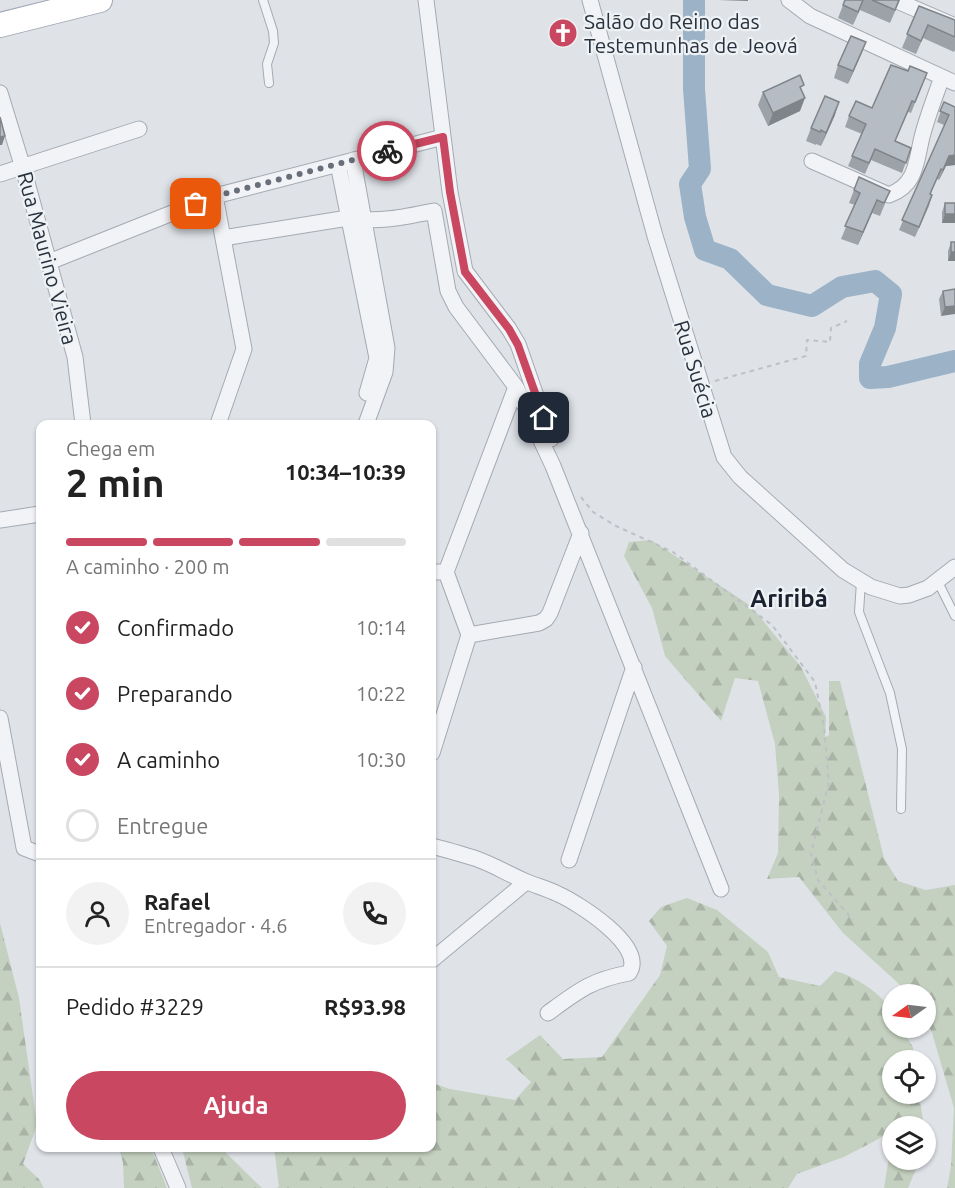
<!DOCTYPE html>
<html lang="pt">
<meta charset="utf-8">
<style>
:root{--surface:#fff;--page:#f2f2f2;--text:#222;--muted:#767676;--line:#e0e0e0;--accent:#c94760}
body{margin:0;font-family:Ubuntu,sans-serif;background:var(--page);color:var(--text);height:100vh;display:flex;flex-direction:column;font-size:22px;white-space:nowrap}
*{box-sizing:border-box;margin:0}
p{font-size:20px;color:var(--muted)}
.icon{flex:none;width:33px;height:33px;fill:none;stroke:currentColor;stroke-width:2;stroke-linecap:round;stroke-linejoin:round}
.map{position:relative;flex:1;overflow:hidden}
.drawer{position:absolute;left:36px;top:420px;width:400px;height:732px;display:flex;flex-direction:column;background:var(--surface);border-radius:12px;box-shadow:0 2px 4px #0004}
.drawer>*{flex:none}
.needle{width:39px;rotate:256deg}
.tools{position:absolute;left:882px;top:984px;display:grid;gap:12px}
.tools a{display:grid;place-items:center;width:54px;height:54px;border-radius:50%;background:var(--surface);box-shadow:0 2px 4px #0004;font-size:30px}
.pin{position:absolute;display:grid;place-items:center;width:51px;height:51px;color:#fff;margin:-26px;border-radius:12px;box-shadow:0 3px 9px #0006}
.courier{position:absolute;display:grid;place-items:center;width:60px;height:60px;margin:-30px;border:4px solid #c94760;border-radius:50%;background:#fff;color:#222;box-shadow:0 2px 8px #0007}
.headline em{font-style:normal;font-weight:700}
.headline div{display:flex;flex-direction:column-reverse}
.headline{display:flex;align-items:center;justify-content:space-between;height:102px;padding:0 30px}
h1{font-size:39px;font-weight:700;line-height:45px}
.bar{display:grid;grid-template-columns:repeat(4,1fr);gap:9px 6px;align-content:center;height:72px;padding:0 30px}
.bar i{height:8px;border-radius:4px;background:var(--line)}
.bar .current{background:var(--accent)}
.bar p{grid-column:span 4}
.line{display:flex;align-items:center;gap:15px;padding:0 30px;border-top:2px solid var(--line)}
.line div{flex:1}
.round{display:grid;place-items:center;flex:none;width:63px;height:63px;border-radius:32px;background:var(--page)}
ol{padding:0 30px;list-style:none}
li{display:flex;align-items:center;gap:18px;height:66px}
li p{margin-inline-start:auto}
li .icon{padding:6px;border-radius:50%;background:var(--accent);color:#fff;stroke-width:4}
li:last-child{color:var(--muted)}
li i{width:33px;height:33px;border:3px solid var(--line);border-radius:50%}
.primary-button{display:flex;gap:12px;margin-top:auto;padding:12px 30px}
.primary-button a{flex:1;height:69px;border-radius:36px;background:var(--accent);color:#fff;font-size:24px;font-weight:700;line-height:69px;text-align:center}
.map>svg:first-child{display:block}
.forest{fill:url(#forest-firs)}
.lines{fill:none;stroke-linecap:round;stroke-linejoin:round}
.river{stroke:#9bb2c7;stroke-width:22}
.service-casing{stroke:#a4aab2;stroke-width:10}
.minor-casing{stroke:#a4aab2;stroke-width:17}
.primary-casing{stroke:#9fa8b3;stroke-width:26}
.path{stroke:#bdc1c6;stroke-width:2;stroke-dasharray:4.5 4.5;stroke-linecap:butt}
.service{stroke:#f2f3f6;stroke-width:8}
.minor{stroke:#f2f3f6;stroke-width:15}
.primary{stroke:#fff;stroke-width:24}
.wall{fill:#9da2a9}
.shaded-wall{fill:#7f8489}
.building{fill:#b6bcc4;stroke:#7f8489;stroke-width:1.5}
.done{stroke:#686f7a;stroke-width:6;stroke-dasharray:0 10.8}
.route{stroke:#c94760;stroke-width:8}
.labels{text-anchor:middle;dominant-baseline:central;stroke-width:4.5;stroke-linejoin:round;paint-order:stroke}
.poi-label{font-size:21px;fill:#28313e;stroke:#eef2f5;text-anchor:start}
.street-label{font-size:21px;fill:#28313e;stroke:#eef2f5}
.quarter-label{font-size:24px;font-weight:bold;fill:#1b222f;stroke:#eef2f5}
</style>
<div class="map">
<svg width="955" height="1188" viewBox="0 0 955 1188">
<defs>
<pattern id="forest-firs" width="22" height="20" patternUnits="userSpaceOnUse" patternTransform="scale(1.5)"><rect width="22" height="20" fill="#c5d1c0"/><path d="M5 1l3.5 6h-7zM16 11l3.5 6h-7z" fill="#a9b4a6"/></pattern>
</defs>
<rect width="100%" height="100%" fill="#dfe3e8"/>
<path class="forest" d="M651,540L751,606L801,667L826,717L825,737L829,735V681H840L884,858L898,881L926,890L955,885V1188H947L951,1166L954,1108L932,1033L926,1018V994H910L843,933L799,877L767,879L778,853L779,795L775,744L758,681L735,678L721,721L665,656L652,608L624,556L629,542Z
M687,898L717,910L768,952L779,977L820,986L835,971C853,975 885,995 892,1013C893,1017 892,1023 892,1028H901L913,1047L915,1060H892V1094H919L924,1126H892V1132L844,1157L797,1174L788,1188H276L279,1187L274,1148H432V1083L450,1089L515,1100L531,1082L506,1059L540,1035L563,1059L602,1057L660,975L667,946L649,921L661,907Z
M0,923L19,998L37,1125L23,1164L39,1179L44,1188H0Z
M892,1137V1160H920L908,1188H884Z
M119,1148H151L167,1188H124L123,1163Z
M182,1148H221L262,1188H192Z"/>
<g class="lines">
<path class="river" d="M694,0V89L700,169L690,184L695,217L705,250L730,259L767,295L812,306L842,287L875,281L891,294L885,328L870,364V378L888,377L955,361"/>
<g class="service-casing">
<path id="service" d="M263,0L273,31L274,43L267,64L269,83
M861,582L859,612L890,693L902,749L901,809
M938,582L955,616"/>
</g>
<g class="minor-casing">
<path id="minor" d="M426,0L450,192L465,271L509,329L518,344L551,439
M590,0L655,236L724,457L740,477L843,570L871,587L900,596L909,595L928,588L955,567
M789,0L810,16L955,83
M895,0L955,26
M0,93L23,168L75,357L83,424
M353,160L387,348L385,372L366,424
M812,161L889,195C917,185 916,161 922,137C927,117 935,97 942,77
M338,164L377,358L367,393
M0,174L139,129
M215,196L244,349L218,424
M223,238L348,218C378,223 405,217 434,211L448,291L456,307L516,387L553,466L721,889
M49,262L215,196L443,137
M0,520L40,514
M432,572H446L469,635
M446,572L516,387
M0,718L24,848L40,854
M432,753L469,635L539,623L546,619L550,613L581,533
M432,846C447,850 462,854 477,859C494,865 510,875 527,882C537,886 548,889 558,894C578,903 647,946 629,973C591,980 578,991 548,1013
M569,860L634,667
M432,960L526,882
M161,1148L178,1188"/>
</g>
<g class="primary-casing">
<path id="primary" d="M0,25L100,0"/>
</g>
<path class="path" d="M715,381L806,356L807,340L830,342L831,328L847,321
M581,497L593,512L616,526L673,552L772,625L815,682L824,727L829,782L811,853L818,880L853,920"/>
<use href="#service" class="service"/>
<use href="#minor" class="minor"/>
<use href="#primary" class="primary"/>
</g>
<path class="wall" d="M845,0H900L890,23L860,10L853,25L838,18Z
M919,6L955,20V50L954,52L923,38L916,54L902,48Z
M866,42L848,84L834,78L838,65Z
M908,71L927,73L911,113L908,112L895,141L911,148L902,173L871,160L865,174L848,166L862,134L845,127L849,116L872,108Z
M802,91L800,111L768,126L758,105L763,92Z
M944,102L955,107V165L946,166L939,180L937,179L930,194L932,195L929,206L915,237L899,230L944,125L937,122Z
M835,115L821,146L816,144V145L806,141L811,128Z
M854,190L890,191L880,216L872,213L858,245L841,239L855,205L849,203Z
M945,203H955V223H942V212Z
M951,242L955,261H948V251Z
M955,289L941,316L939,299L943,291Z"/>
<path class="shaded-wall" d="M718,0H748V1Z
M866,42L861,55L848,84L853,71Z
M805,98L800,111L768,126L773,113Z
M839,102L835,115L821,146L826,133Z
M5,136L2,145H0V137Z
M955,155V165L946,166L939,180L949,156Z
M877,200L872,213L858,245L863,232Z
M945,214H955V223H942Z
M951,252H955V261H948Z
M955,306V314L941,316L945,307Z"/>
<path class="building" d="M845,0H863L858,12L843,5Z
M872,0H899L895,10Z
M919,6L955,20V37L928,25L921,41L907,34Z
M851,36L866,42L853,71L838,65Z
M891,65L908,71L910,66L927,73L915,102L912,101L895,141L911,148L906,163L875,149L869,163L852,156L866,124L849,116L856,101L872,108Z
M800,75L804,85L800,87L805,98L773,113L763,92Z
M825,96L839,102L826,133L821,130L820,132L811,128Z
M944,102L955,107V155L949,156L943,170L941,169L930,194L932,195L919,227L902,220L949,115L940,111Z
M0,117L5,136L0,137Z
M859,177L890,191L884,203L877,200L863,232L845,226L860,193L854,190Z
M945,203H955V214H945Z
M951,242H955V252H951Z
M955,289V306L945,307L943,291Z"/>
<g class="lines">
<path class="done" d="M196,204L216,196L387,151"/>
<path class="route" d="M387,151L443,137L450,192L465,272L509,329L518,345L544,418"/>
</g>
<defs>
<g id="church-disc" transform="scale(1.5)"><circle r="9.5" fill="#c94760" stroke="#eef2f5"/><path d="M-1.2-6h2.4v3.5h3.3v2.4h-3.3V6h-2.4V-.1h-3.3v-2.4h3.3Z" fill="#fff"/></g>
</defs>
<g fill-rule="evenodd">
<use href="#church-disc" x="563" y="33"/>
</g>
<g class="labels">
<g class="poi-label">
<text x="584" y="21">Salão do Reino das<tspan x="584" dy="24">Testemunhas de Jeová</tspan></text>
</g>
<g class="street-label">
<text transform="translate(48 258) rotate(75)">Rua Maurino Vieira</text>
<text transform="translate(696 369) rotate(73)">Rua Suécia</text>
</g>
<g class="quarter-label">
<text x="789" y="598">Ariribá</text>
</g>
</g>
</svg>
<div class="tools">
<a><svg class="needle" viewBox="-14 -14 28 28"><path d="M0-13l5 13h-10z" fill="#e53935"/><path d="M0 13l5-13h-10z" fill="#767676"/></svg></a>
<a><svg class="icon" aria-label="locate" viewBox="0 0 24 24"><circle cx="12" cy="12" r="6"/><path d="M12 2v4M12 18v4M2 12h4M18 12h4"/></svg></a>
<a><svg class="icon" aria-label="layers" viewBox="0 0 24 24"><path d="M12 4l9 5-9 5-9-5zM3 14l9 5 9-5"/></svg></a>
</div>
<div class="pin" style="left:196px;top:204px;background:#ea580c"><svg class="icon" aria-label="bag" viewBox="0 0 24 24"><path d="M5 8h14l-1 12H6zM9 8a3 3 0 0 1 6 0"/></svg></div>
<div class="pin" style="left:544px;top:418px;background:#1f2937"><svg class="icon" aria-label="home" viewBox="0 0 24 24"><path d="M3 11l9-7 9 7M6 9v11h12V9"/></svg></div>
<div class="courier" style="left:387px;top:151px"><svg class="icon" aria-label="bike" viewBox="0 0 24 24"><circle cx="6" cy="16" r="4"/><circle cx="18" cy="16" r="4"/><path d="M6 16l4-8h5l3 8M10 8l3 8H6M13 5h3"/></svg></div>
<section class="drawer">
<div class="headline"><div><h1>2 min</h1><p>Chega em</p></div><em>10:34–10:39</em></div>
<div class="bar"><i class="current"></i><i class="current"></i><i class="current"></i><i></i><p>A caminho · 200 m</p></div>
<ol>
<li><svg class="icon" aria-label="check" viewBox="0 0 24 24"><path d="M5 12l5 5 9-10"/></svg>Confirmado<p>10:14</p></li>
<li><svg class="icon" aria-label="check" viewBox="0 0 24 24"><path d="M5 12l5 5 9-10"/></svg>Preparando<p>10:22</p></li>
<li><svg class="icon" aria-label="check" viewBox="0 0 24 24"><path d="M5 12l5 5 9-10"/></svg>A caminho<p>10:30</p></li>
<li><i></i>Entregue</li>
</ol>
<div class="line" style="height:108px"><a class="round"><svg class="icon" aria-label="person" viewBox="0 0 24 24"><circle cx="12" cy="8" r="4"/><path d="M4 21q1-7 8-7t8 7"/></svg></a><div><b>Rafael</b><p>Entregador · 4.6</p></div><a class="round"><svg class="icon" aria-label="phone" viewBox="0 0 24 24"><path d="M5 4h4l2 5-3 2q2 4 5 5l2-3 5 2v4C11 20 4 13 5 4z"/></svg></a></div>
<div class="line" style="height:78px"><div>Pedido #3229</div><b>R$93.98</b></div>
<div class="primary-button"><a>Ajuda</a></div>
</section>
</div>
